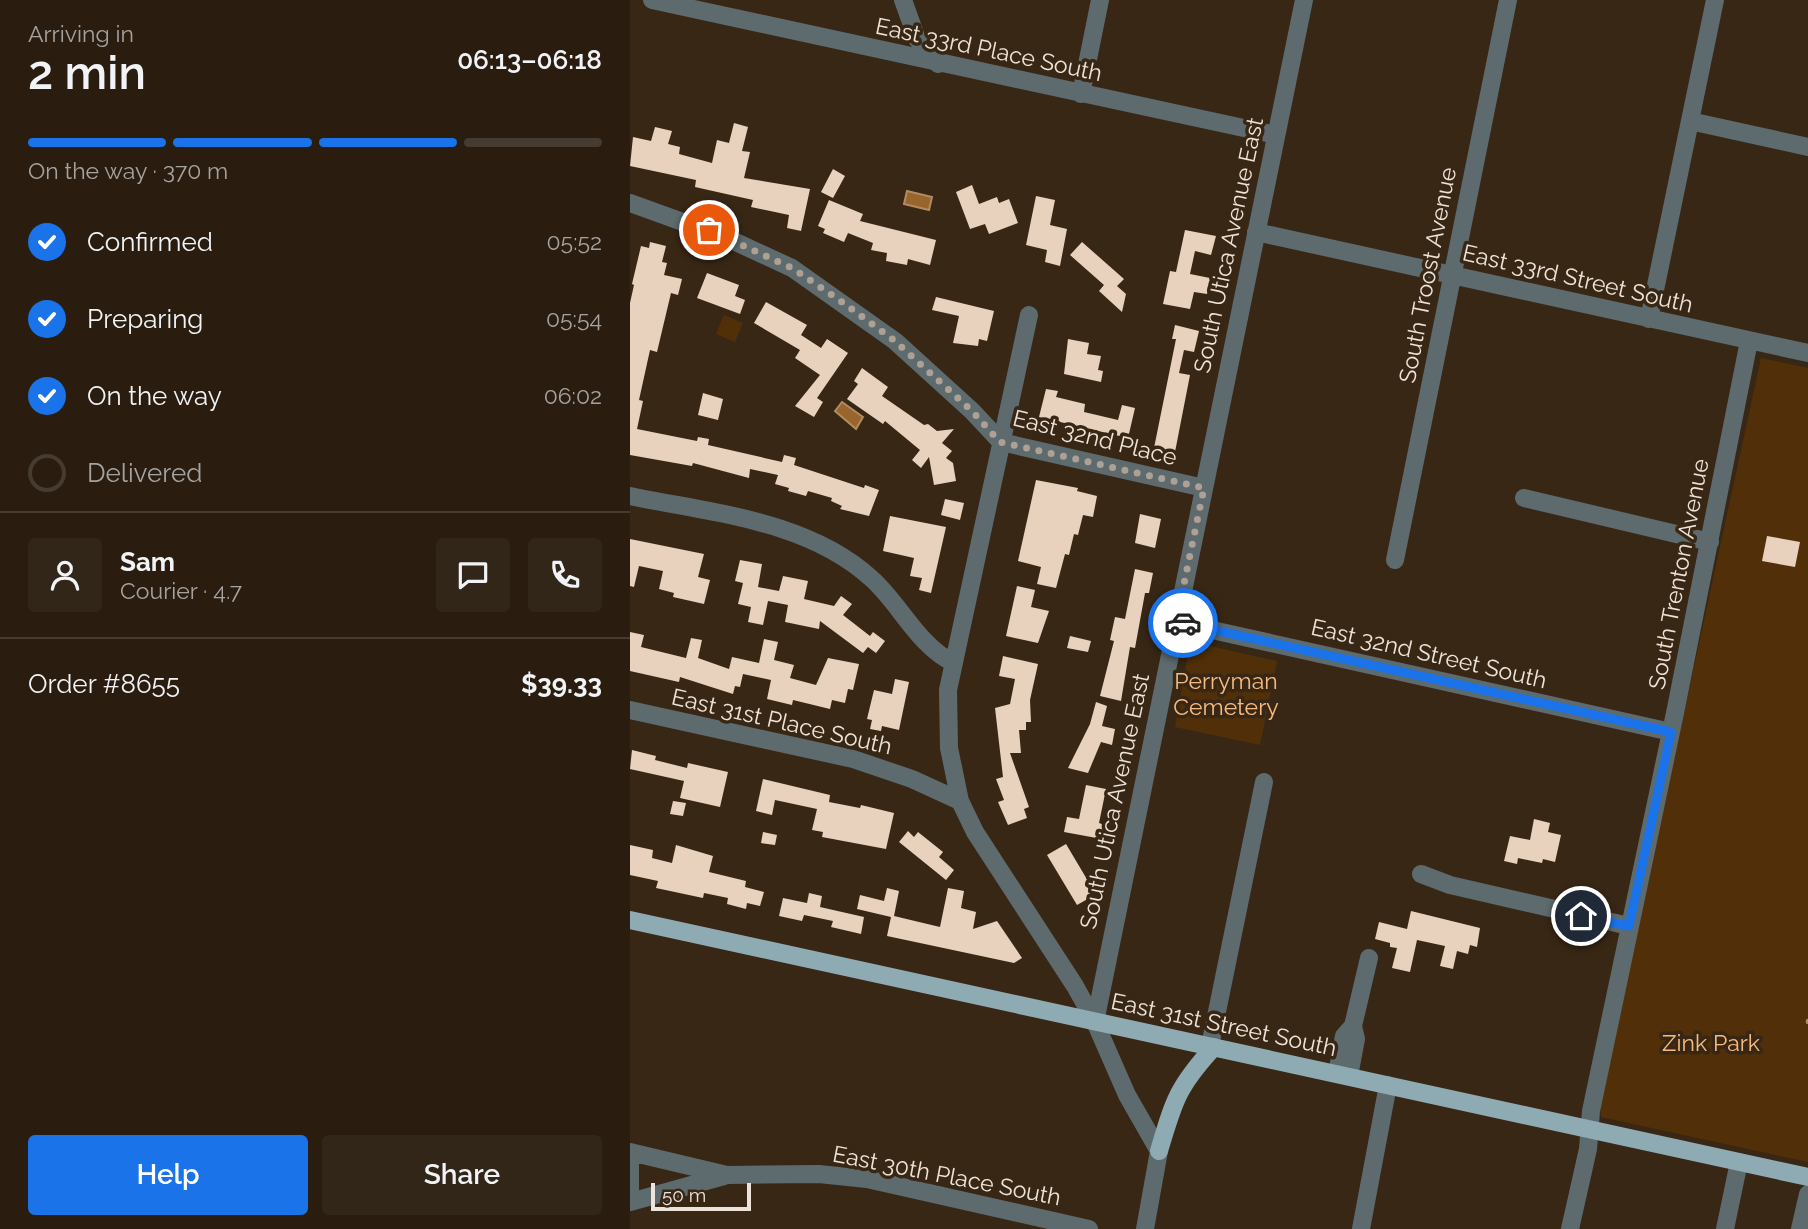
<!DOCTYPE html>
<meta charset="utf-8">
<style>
:root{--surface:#2a1d10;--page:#322619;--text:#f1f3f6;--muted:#a5a29f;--line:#463b30;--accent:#1a73e8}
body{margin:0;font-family:Raleway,sans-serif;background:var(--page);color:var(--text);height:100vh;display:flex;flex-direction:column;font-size:26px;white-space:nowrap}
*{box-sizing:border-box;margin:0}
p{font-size:23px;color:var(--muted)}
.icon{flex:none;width:38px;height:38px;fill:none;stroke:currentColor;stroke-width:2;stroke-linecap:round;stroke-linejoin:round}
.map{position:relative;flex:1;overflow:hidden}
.sheet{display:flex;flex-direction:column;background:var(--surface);width:630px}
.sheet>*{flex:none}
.scale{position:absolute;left:21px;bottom:18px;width:100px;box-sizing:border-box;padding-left:7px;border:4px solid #eee3d8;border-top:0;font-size:19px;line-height:24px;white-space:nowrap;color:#eee3d8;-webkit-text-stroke:5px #382715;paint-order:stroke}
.pin{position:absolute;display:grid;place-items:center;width:60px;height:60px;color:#fff;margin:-30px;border:4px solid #fff;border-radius:50%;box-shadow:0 2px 7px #0007}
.courier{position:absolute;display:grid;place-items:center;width:70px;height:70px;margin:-35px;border:5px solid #1a73e8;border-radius:50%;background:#fff;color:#222;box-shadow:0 2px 9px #0007}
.head em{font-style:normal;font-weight:600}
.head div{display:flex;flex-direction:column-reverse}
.head{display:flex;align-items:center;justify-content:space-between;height:119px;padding:0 28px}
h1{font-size:46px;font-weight:600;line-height:52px}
.bar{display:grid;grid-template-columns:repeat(4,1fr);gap:10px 7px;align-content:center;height:84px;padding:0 28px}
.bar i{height:9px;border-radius:5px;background:var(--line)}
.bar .on{background:var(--accent)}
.bar p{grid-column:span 4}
.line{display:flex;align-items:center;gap:18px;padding:0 28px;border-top:2px solid var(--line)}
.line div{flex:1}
.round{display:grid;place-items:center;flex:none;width:74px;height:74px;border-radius:7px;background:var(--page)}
ol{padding:0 28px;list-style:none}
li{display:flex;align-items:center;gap:21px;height:77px}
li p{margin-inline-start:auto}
li .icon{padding:7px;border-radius:50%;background:var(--accent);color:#fff;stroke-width:4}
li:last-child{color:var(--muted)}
li i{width:38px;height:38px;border:4px solid var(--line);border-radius:50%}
.cta{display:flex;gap:14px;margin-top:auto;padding:14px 28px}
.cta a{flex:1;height:80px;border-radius:7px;background:var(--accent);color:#fff;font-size:28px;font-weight:600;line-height:80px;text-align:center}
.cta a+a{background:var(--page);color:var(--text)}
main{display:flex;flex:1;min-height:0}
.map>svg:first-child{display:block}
.green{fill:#513009}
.water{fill:#98652d;stroke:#b28b60;stroke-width:2}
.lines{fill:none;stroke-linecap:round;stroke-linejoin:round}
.stream{stroke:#b28b60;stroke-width:4.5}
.building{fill:#e9d2bd}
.minor{stroke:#5d6b6f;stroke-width:18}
.major{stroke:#8eaab2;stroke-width:18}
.done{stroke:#aea194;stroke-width:7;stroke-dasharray:0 12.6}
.route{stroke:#1a73e8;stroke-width:9}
.labels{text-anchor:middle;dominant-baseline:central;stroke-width:7;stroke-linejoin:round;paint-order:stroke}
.street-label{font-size:23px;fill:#eee3d8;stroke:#382715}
.park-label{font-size:23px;fill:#f6bb80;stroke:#382715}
</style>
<main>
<section class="sheet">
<div class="head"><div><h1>2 min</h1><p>Arriving in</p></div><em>06:13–06:18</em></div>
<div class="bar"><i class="on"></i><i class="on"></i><i class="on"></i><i></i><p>On the way · 370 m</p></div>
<ol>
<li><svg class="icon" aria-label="check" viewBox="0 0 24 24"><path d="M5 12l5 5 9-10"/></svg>Confirmed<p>05:52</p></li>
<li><svg class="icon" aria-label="check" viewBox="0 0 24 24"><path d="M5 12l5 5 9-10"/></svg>Preparing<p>05:54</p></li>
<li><svg class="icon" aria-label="check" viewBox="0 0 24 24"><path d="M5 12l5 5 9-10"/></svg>On the way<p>06:02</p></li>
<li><i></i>Delivered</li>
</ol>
<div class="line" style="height:126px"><a class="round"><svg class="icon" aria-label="person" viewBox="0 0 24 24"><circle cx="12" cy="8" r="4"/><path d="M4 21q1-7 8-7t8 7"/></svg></a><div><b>Sam</b><p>Courier · 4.7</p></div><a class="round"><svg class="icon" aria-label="chat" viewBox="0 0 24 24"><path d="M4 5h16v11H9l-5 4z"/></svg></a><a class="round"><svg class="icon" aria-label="phone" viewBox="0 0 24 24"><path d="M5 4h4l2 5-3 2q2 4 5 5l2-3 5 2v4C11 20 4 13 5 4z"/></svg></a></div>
<div class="line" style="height:91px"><div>Order #8655</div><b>$39.33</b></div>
<div class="cta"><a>Help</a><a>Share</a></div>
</section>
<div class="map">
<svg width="1178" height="1229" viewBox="0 0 1178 1229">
<rect width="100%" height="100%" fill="#382715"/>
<path class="green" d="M94,315L113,323L105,342L86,334Z
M1131,358L1178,368V1162L971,1117L970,1100Z
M567,643L647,661L630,745L545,727L559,648Z"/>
<path class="water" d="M277,191L302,197L299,210L274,204Z
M212,402L233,417L226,429L205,411Z"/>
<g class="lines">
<path class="stream" d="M1178,1021V1022"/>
</g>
<path class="building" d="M104,123L118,127L112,151L120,152L114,178L180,189L171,231L157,228L159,215L121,207L123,200L65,187L66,180L0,166L3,137L21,141L25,127L42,131L38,144L50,147L49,154L82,163L87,140L99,143Z
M203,169L215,176L203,198L191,192Z
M342,185L349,204L367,197L369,203L379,199L388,223L359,234L355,224L340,229L326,192Z
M406,196L425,200L420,225L437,229L430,266L415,262L417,250L396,245Z
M199,200L233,214L230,221L306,240L300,265L278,259L277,265L256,261L257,253L241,250L243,243L218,233L214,242L193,233L195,229L188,226Z
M555,230L586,236L581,255L565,251L560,274L580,278L577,294L564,292L560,309L533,304L540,271L546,272Z
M20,242L36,246L32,262L37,263L34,275L52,279L48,295L41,293L27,352L20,350L9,400L13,401L7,429L67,441L68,437L79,439L78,445L152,462L154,455L166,458L164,465L234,488L235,485L249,490L239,516L210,509L212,506L201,501L202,498L178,491L176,496L158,491L159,488L145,484L148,475L120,469L119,478L63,463L62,466L0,455V303L4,285L2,284L11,246L19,248Z
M452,242L494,279L487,286L496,294L492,312L469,291L474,285L440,255Z
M77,273L109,285L105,296L115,300L110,314L67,298Z
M306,297L364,311L357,341L349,339L348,346L323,343L329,316L302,310Z
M136,302L177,325L171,335L191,348L197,339L218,353L187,398L193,402L184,417L165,406L190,375L165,358L170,350L124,323Z
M545,325L569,331L564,352L554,350L549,373L560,375L545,452L524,448L546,339H542Z
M438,339L459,343L457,354L471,356L468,370L473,371L471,382L434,374Z
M232,368L258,387L252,396L294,425L298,424L307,431L324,429L312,443L322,451L316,458L323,463L326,481L304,485L299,457L291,468L282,460L290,450L255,421L253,424L217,399L228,384L224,381Z
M416,389L428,391L426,397L455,404L454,412L488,420L492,405L505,408L498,438L409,417Z
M73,393L93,399L88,420L68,415Z
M406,480L448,488L447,491L467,496L463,517L453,515L448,535L444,534L439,555L435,554L426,588L407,584L411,567L388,561Z
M315,499L334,503L330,520L311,515Z
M510,514L531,519L525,548L505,543Z
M260,516L316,527L301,593L289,590L292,578L280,576L284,558L253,551Z
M1137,536L1170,542L1165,567L1132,561Z
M0,539L74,554L68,577L80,580L74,604L43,597L44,593L29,589L33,571L9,566L4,587L0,586Z
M110,560L132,564L128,587L149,591L153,576L178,581L174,599L204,606L211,596L222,604L213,615L240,636L243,632L255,641L246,653L238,647L233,653L190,621L189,629L155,622L158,605L138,601L133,625L118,622L121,607L108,604L113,583L105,581Z
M505,569L523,573L519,593H515L505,648L500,647L491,701L470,696L484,641L480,640L485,617L495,619Z
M387,586L405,590L401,607L419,611L408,643L376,636Z
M0,632L14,635L11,647L56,658L61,638L72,640L68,658L99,669L102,657L129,663L134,639L148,642L144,660L164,665L160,678L186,685L198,658L229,664L223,690L218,689L215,703L202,700L200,709L163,700L162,705L137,699L141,680L113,674L110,687L105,686L103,694L50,677L49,682L0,671Z
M440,636L461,641L458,652L437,648Z
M373,656L408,664L400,700L401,722H396V730H389L391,753H380L399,807L394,809L397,818L378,825L368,802L374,800L366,779L373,777L365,708L380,704L385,679L369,676Z
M265,679L279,682L269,730L252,726L251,731L240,729L242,720L237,719L244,690L262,694Z
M466,702L477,706L472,726L485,729L482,745L471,742L458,773L438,768L460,724Z
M2,750L26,756L25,760L57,768L58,763L98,772L90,807L50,798L54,781L0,769Z
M133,779L200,795L199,802L230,808L231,805L264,813L256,849L192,837L193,832L182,830L187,809L145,800L142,815L126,811Z
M456,785L476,789L469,823L475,825L472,839L434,832L437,817L449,819Z
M43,801L56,803L53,816L40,814Z
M904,819L920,823L918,832L931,835L925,862L913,859L912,863L888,858L887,864L874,861L880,836L900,840Z
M278,831L284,837L288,832L313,852L309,857L324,870L316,880L269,842Z
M133,832L147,835L145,845L131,843Z
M436,844L458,881L455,883L463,896L447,905L417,855Z
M0,845L23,850L22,858L42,863L46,845L83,856L79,872L116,881L115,887L134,892L130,906L117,903L116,909L97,904L98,898L74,893L73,898L26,888L28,881L0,875Z
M257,888L269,891L264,916L310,927L318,888L334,891L331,908L346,912L343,929L367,921L392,958L384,963L257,936L261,917L227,909L230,895L254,901Z
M179,893L192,896L190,907L234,917L231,934L201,927L203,921L174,915L172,921L149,916L153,898L177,903Z
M781,911L850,928L847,947L840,945L838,954L827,951L823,969L810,966L815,946L787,940L780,972L762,968L767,948L760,947V943L745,939L749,922L777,929Z"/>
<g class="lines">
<path class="minor" d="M22,0L646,135
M273,0L287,39L308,64
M451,94L470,0
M1060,121L1178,147
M0,203L97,238L162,268L265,341L342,411L371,442L574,488
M626,232L1178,353
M399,315L318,690L319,748L330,801L345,832L445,986L465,1022L497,1095L529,1151L515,1229
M1019,319L1085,0
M0,496C81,513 178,520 242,579C270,604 289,647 324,663
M894,498L1080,542
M765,560L878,0
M546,622L1041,732
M0,710L223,759L282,779L330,801
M791,874L820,885L999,926
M465,1022L674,0
M723,1026L739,958
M580,1046L634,782
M707,1074L714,1036L723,1026L726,1039L719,1076
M0,1152L97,1175L189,1174L237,1179L459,1229
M0,1165V1191
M0,1202L94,1176
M731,1229L758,1085
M940,1229L958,1149L961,1111L1045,713L1119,341
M1095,1229L1109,1162
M1170,1229L1178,1194"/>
<path class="major" d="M0,920L1178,1177
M529,1151C544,1100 548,1086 584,1047"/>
</g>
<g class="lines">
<path class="done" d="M79,230L162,268L208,299L265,341L342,411L370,442L574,488L546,622L553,623"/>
<path class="route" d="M553,623L1041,732L999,926L951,916"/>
</g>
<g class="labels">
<g class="street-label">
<text transform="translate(359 49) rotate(12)">East 33rd Place South</text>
<text transform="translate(598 245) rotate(-78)">South Utica Avenue East</text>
<text transform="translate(797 275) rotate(-79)">South Troost Avenue</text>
<text transform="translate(948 278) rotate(13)">East 33rd Street South</text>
<text transform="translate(465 437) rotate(14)">East 32nd Place</text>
<text transform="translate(1048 574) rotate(-79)">South Trenton Avenue</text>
<text transform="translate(799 653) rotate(13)">East 32nd Street South</text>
<text transform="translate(152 721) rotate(13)">East 31st Place South</text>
<text transform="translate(484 801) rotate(-78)">South Utica Avenue East</text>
<text transform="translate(594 1024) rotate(12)">East 31st Street South</text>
<text transform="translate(317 1175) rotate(11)">East 30th Place South</text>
</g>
<g class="park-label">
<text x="596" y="680">Perryman<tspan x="596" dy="26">Cemetery</tspan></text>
<text x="1081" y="1042">Zink Park</text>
</g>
</g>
</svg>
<div class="scale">50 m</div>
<div class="pin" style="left:79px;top:230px;background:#ea580c"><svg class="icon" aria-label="bag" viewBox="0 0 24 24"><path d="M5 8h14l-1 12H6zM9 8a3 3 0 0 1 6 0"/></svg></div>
<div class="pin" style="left:951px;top:916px;background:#1f2937"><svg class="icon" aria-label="home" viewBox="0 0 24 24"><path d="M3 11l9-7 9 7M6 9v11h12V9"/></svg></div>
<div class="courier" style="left:553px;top:623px"><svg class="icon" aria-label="car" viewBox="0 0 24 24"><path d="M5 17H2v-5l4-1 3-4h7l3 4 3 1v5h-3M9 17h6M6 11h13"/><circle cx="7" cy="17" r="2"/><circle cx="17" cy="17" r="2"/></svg></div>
</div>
</main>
